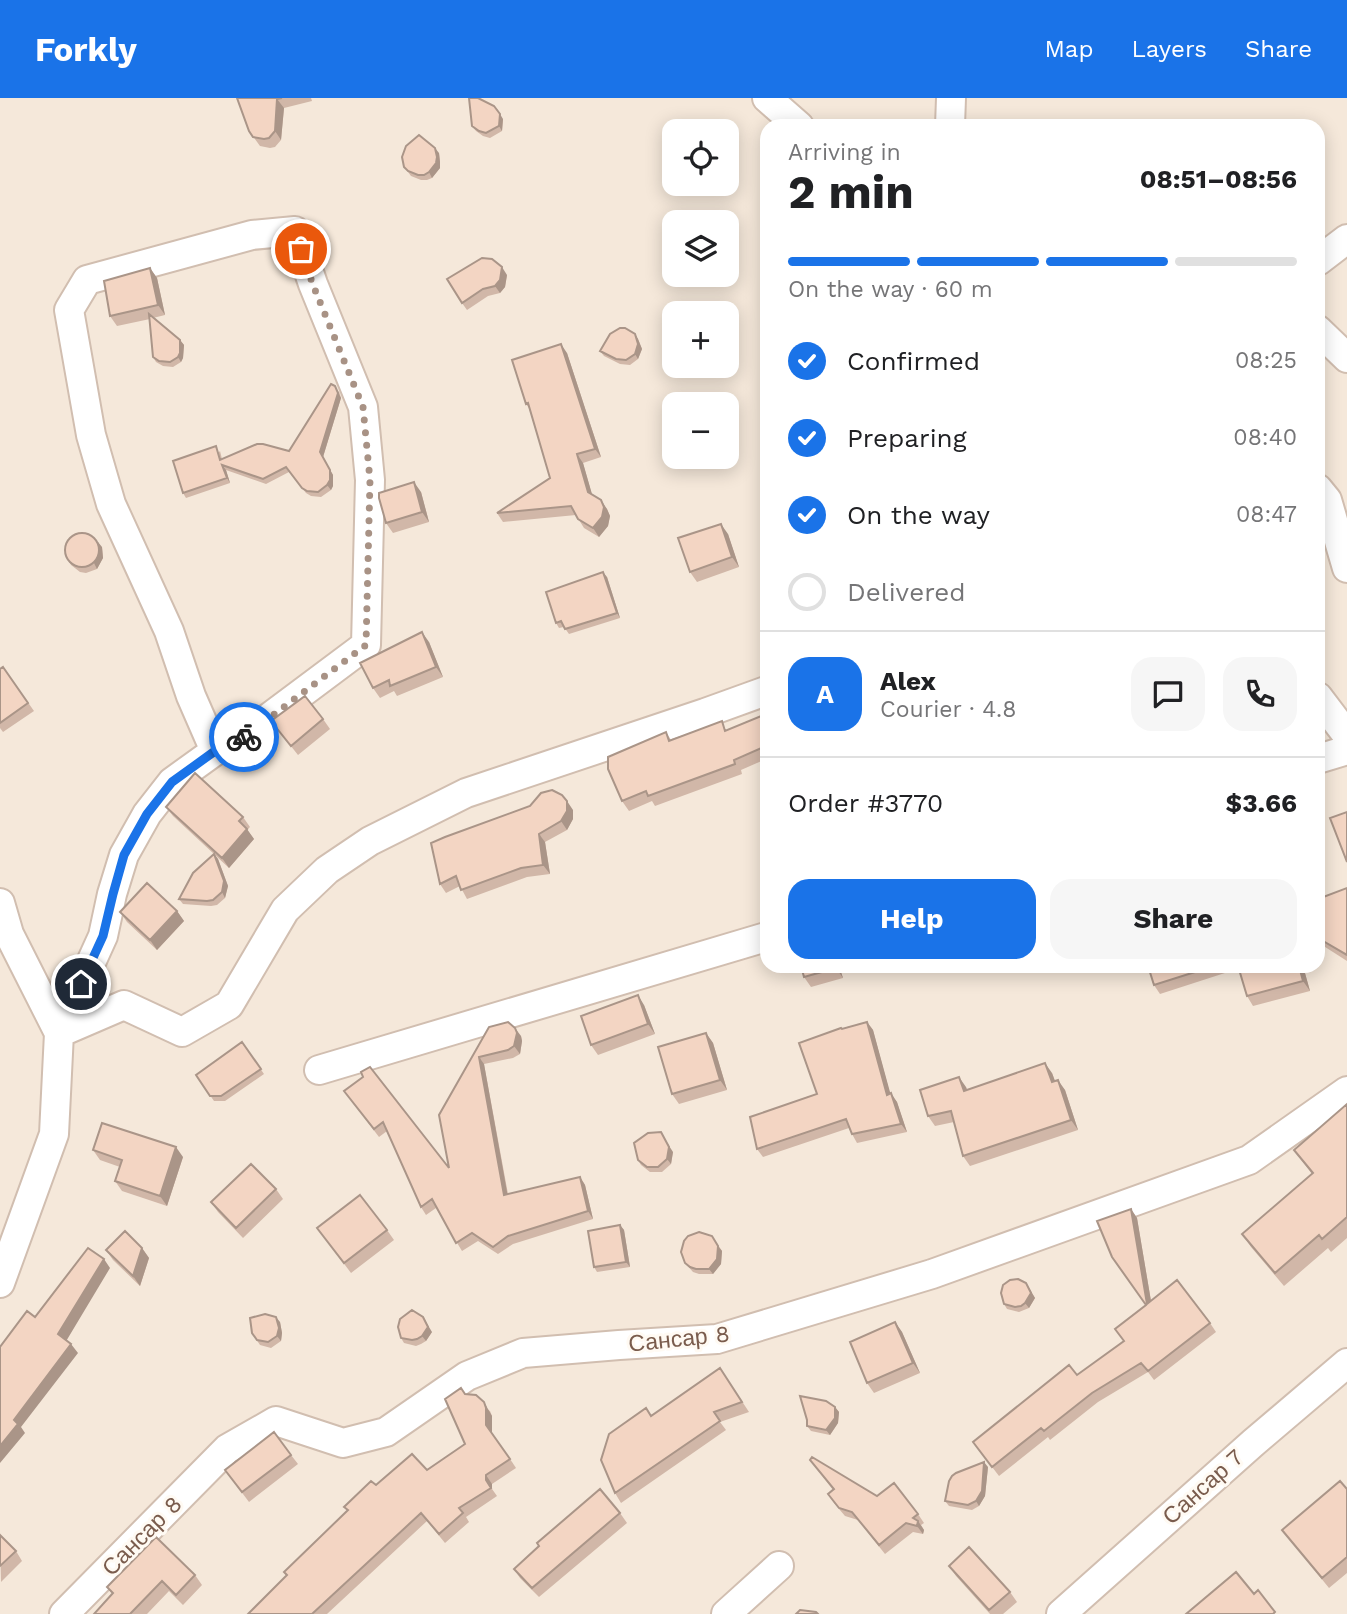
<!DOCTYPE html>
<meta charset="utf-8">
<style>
:root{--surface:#fff;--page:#f6f6f6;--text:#202124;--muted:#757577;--line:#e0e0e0;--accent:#1a73e8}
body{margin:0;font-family:"Work Sans",sans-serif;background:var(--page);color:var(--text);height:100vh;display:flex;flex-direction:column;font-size:26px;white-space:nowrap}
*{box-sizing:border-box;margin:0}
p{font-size:23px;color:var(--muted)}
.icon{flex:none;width:38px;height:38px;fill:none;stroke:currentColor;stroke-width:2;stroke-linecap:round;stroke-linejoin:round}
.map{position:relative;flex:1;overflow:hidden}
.sheet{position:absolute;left:760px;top:21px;width:565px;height:854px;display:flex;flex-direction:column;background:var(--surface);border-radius:21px;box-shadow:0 4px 18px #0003}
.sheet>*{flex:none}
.controls{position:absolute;left:662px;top:21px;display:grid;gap:14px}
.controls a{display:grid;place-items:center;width:77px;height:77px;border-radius:14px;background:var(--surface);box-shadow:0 4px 18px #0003;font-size:35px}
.pin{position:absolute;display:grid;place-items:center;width:60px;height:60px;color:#fff;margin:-30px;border:4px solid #fff;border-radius:50%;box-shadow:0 2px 7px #0007}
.courier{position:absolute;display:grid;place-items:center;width:70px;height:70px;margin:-35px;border:5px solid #1a73e8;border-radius:50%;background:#fff;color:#222;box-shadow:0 2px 9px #0007}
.head em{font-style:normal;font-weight:700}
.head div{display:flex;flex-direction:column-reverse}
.head{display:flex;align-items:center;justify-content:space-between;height:119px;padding:0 28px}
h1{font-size:46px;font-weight:700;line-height:52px}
.bar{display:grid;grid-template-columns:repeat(4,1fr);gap:10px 7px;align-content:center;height:84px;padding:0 28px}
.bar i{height:9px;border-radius:5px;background:var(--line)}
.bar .on{background:var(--accent)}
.bar p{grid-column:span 4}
.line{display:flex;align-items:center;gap:18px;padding:0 28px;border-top:2px solid var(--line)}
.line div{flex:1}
.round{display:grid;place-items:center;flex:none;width:74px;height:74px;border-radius:21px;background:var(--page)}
ol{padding:0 28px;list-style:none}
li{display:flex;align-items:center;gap:21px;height:77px}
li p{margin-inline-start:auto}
li .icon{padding:7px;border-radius:50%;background:var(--accent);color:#fff;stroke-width:4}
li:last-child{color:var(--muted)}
li i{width:38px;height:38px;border:4px solid var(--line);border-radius:50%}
.cta{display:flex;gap:14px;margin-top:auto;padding:14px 28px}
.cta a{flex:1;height:80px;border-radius:21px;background:var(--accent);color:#fff;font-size:28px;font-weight:700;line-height:80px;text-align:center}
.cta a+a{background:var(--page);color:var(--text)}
header{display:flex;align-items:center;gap:42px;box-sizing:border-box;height:98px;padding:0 35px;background:var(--accent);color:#fff}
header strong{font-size:33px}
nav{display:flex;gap:38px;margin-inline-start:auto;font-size:24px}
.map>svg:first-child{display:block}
.residential{fill:#f5e8da;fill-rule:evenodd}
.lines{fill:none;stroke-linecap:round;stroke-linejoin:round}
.minor-casing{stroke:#d1beb0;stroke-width:32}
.minor{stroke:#fff;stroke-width:28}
.wall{fill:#d1b7a8}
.shaded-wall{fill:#aa9588}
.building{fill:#f3d5c3;stroke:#aa9588;stroke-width:2}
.done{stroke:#a89285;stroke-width:7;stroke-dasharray:0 12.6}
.route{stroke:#1a73e8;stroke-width:9}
.labels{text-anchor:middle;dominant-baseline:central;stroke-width:6;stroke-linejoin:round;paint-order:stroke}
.street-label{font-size:23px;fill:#7a5c4d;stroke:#fffaf3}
</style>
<header>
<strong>Forkly</strong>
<nav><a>Map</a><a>Layers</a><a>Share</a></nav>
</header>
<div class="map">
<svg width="1347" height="1516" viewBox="0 0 1347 1516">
<rect width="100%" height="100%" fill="#fdf6ec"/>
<path class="residential" d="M0,0H1347V1516H0ZM766,28H1318V868H766ZM674,33H726V86H674ZM674,124H726V177H674ZM674,215H726V268H674ZM674,306H726V359H674Z"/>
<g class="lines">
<g class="minor-casing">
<path id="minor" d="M767,0L799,28
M950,28L951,0
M1318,163L1347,141
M1318,232L1347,260
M1318,391L1327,402L1347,470
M1318,599L1347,637
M215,653L191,598L169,533L111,406L91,337L69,212L87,182L252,137L295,133L313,186L363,309L370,382L366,547L235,645L215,653L172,684L147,716L124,757L112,796L103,838L59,935L124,907L182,934L229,907L285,812L327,772L370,743L466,695L705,615L766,593
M1318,661L1347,652
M0,805L9,836L59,935L54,1036L0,1185
M319,972L766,839
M64,1516L227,1351L276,1323L343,1345L386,1334L467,1278L523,1255L619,1247L717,1241L932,1176L1249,1062L1347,993
M726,1516L779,1468
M1061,1516L1253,1345L1347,1265"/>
</g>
<use href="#minor" class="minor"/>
</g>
<path class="wall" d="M237,0H311L312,3L284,10L281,42L275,49L270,50L260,48L249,33Z
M503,21L502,33L490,40L483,38L476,33L472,28Z
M439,55L440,64V70L432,80L427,82H421L411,78L408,74L407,73Z
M150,170L157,180L165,217L153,220L180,242L184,247L183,260L181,264L173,269L163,268L156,264L153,259L150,221L117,228L110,218Z
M507,177L505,189L500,195L488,198L467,212L462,205Z
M635,236L638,241L642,251L638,261L630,267L620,266L604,258L600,253Z
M567,255L601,359L583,365L592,397L607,411L610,418L608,428L599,439L584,430L576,417L503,424L497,415L550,380L529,310L526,306Z
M339,293L341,300L323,359L333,377V388L331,392L321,399L311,398L306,395L289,374L266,386L226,372L230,385L186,400L183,395L220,353L222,361L289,353Z
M421,394L429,424L393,435L386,425Z
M728,436L739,469L697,484L690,474Z
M102,449L103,460L97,471L86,475L80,474L71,467L68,462Z
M607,479L620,520L569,536L564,529L559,530L556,525Z
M429,544L443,579L397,598L394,593L380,600L373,590Z
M3,569L34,613L3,634L0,630V571Z
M766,616V661L741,672L742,676L655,708L652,703L629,713L622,703L666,634L671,642L728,632Z
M323,621L330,631L298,657L271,623Z
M166,709L243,719L250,729L247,732L254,741L229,770L215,757L218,761L228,788L225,800L217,807L211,808L183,806L179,801L214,756L173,718Z
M573,712V721L567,732L545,744L550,776L527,779L467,801L460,788L446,795L440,786Z
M1347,790V863L1322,847L1318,842V801Z
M177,813L184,823L157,852L127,824L120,814Z
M801,868H839L843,880L811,889L804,879Z
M1148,868H1227L1228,874L1160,896L1154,887Z
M1238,868H1303L1310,893L1253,908L1247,898Z
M644,907L655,936L598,957L591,947Z
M867,924L873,932L890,996L897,1004L907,1034L857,1045L852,1036L849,1030L763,1059L757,1051L817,996L842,931Z
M489,929L521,938L522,943L520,956L513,960L484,966L508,1096L580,1079L585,1087L593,1121L513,1146L498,1156L478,1143L462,1153L436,1110L426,1117L421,1109L387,1033L379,1039L344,993L449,1070L439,1017Z
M706,935L713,945L727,992L679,1006L672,996Z
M242,944L264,976L225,1003H214L196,977Z
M1052,975L1055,983L1065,992L1078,1032L970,1068L963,1058L954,1024L935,1028L928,1018L966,989L967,992Z
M1347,1006V1140L1331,1154L1328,1150L1284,1188L1251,1149L1242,1136L1312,1076L1294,1052Z
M93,1052L183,1059L167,1108L122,1093L115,1083L120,1069L100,1062Z
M673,1054L671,1066L662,1074H650L641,1067L638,1062Z
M276,1091L283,1101L243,1140L218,1114L211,1104Z
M1131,1111L1137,1120L1151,1203L1210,1225L1216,1234L1154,1282L1148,1274L1098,1304L1050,1342L1048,1339L999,1378L973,1344L1077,1277L1124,1243L1115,1231L1146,1207Z
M620,1127L624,1132L630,1169L597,1174L594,1169Z
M387,1132L394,1142L351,1175L324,1139Z
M712,1138L722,1153L721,1166L713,1176H699L693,1174L685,1165Z
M142,1150L149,1160L140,1188L113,1162L106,1152Z
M1026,1185L1035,1200L1029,1210L1019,1214L1007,1211L1004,1206Z
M280,1224L282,1235L281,1243L271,1250L260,1247L252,1235Z
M895,1224L902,1234L920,1275L874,1295L867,1285Z
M432,1234L426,1243L421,1246L416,1248L404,1245L401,1240Z
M720,1270L749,1314L720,1324L726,1332L621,1405L615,1395L651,1318Z
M465,1296L490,1313L492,1318V1335L516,1370L492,1386V1391L497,1398L466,1419L469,1424L445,1445L427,1423L327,1516H248L286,1478L284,1474L347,1413L344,1409L376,1387L427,1372L465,1346Z
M835,1309L839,1314L838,1325L830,1337L811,1333L807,1328Z
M291,1357L298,1366L249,1404L225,1372Z
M810,1362L877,1398L918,1416L924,1425L921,1427L924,1432L923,1436L913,1434L885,1456L858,1422L845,1418L834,1405L828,1396L833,1392Z
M988,1369L985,1398L979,1408L972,1412L949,1408L945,1403Z
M1347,1391V1475L1329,1490L1282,1432Z
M620,1415L627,1425L539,1499L520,1480L514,1471Z
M0,1437L16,1453L22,1463L1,1484Z
M949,1468L1010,1494L1017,1504L1003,1516H990L956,1478Z
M195,1477L202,1487L183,1507L169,1493L147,1516H94L112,1496L107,1489Z"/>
<path class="shaded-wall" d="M277,1L284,10L281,42L275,33Z
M497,11L503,21L502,33L499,28Z
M435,50L439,55L440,64V70L432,80L429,74Z
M502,169L507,177L505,189L500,195L495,188Z
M150,170L157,180L165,217L158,207Z
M635,236L638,241L642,251L638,261L635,256Z
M180,242L184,247L183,260L181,264L178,259Z
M561,246L567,255L601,359L595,351Z
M335,288L341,300L323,359L333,377V388L331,392L327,387L320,354Z
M577,356L583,365L594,403L588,394Z
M222,367L226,372L230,385L227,380Z
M414,384L421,394L429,424L422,414Z
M601,402L607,411L610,418L608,428L599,439L593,430Z
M721,426L728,436L739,469L732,459Z
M98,444L102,449L103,460L97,471L94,465Z
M603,474L607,479L620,520L617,515Z
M422,534L429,544L443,579L436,569Z
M567,703L573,712V721L567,732L561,723Z
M247,731L254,741L229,770L222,760Z
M539,736L545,744L550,776L543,767Z
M214,756L218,761L228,788L225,800L222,794Z
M177,813L184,823L157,852L150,842Z
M835,868H839L843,880L836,870Z
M1299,868H1303L1310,893L1303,883Z
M638,897L644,907L655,936L648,926Z
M867,924L873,932L893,1005L887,997Z
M515,930L521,938L522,943L520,956L514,948Z
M706,935L713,945L727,992L720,982Z
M479,959L484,966L509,1105L504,1097Z
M1045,965L1052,975L1059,994L1052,984Z
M959,979L966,989L971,1003L964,993Z
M1058,982L1065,992L1078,1032L1071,1022Z
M891,995L897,1004L907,1034L901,1026Z
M664,1040L673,1054L671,1066L667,1061Z
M176,1049L183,1059L167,1108L160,1098Z
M580,1079L585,1087L593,1121L588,1113Z
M1131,1111L1137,1120L1153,1215L1147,1206Z
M620,1127L624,1132L630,1169L626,1164Z
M718,1148L722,1153L721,1166L713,1176L709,1171Z
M142,1150L149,1160L140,1188L133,1178Z
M104,1161L110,1170L65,1245L58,1236Z
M1026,1185L1035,1200L1029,1210L1025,1205Z
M276,1219L280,1224L282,1235L281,1243L277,1238Z
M423,1219L432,1234L426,1243L422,1238Z
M895,1224L902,1234L920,1275L913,1265Z
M71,1246L78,1255L21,1329L25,1335L0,1365V1348L14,1322Z
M484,1304L492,1318V1335L516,1370L486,1327Z
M835,1309L839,1314L838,1325L830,1337L826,1332Z
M984,1364L988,1369L985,1398L979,1408L976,1403Z
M486,1377L492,1386V1391L486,1382Z
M918,1423L924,1432L923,1436L917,1428Z"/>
<path class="building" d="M237,0H282L277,1L275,33L269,40L264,41L253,39L249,33Z
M469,0H478L494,8L500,16L499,28L486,35L479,33L472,28Z
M419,37L435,50L437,59L436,65L429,74L424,77H418L408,73L404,69L402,59L406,48Z
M482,160L492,161L502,169L500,182L495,188L483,191L462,205L447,181Z
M150,170L158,207L110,218L104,183Z
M149,216L180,242V255L178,259L170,264L159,263L153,259Z
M620,230H625L635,236L638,246L635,256L626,262L616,261L600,253L610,236Z
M561,246L595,351L577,356L588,394L601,402L604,409L602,419L593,430L578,421L571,408L497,415L550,380L528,305L526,306L512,262Z
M331,286L335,288L338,295L320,354L330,372V382L327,387L318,394L307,393L302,390L286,369L263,381L222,367L227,380L183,395L173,363L216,348L220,362L257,346H263L289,353Z
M414,384L422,414L386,425L379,400V395Z
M721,426L732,459L690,474L678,440Z
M65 452a17 17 0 1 1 34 0a17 17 0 1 1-34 0Z
M603,474L617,515L565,531L561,523L556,525L546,494Z
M422,534L436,569L390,588L389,582L373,590L360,565Z
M3,569L28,605L0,625V571Z
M305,598L323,621L291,648L271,623Z
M766,616V648L734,662L735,666L648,698L646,693L622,703L608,671V659L666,634L669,643L722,623L725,633Z
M195,675L243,719L239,723L247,731L222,760L166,709Z
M552,692L562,697L567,703V713L561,723L539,736L543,767L521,770L461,792L456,778L440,786L431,745L445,739L530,708L541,695Z
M1347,714V764L1330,720Z
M214,756L224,783L222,794L213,802L207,803L179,801L193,775Z
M147,785L177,813L150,842L120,814Z
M1347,790V857L1318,840V801Z
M801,868H835L836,870L804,879Z
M1148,868H1214L1154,887Z
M1238,868H1299L1303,883L1247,898Z
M638,897L648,926L591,947L581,918Z
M508,924L515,930L517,935L514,948L508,952L479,959L504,1097L580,1079L588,1113L508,1138L493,1149L472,1135L456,1145L432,1101L421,1109L383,1024L374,1031L344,993L363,979L361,974L370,969L449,1070L439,1017L489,929Z
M867,924L887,997L891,995L901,1026L852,1036L846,1021L757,1051L750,1019L817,996L799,945L841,930L842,931Z
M706,935L720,982L672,996L658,949Z
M242,944L261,971L221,998H210L196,977Z
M1045,965L1052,984L1058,982L1071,1022L963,1058L951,1013L928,1018L920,992L959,979L964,993Z
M1347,1006V1119L1322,1141L1319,1137L1275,1175L1242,1136L1313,1075L1294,1052Z
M102,1025L176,1049L160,1098L115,1083L122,1062L93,1052Z
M661,1034L669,1049L667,1061L658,1069H647L638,1062L634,1045L648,1035Z
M251,1066L276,1091L236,1130L211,1104Z
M360,1097L387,1132L344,1165L317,1130Z
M1131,1111L1147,1206L1177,1182L1210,1225L1148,1273L1141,1265L1092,1295L1044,1333L1041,1330L992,1369L973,1344L1069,1267L1077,1277L1124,1243L1115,1231L1146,1207L1112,1159L1097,1123Z
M620,1127L626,1164L594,1169L588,1133Z
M125,1133L142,1150L133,1178L106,1152Z
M699,1134L712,1138L718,1148L717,1161L709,1171H696L690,1169L685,1165L681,1154L684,1143L688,1138Z
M88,1150L104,1161L58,1236L71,1246L14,1322L18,1326L0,1348V1249L27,1213L35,1219Z
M1018,1181L1026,1185L1031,1195L1025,1205L1021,1208L1015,1209L1004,1206L1001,1195L1003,1187L1010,1182Z
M412,1212L423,1219L428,1229L422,1238L417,1241L412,1242L401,1240L398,1229L400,1221Z
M265,1216L276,1219L279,1230L277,1238L268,1244L257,1242L252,1235L250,1220Z
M895,1224L913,1265L867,1285L850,1244Z
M720,1270L742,1304L714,1314L720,1323L615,1395L601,1362L609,1336L646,1310L651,1318Z
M461,1290L465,1296L476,1297L484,1304L486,1310V1327L510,1361L486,1377V1382L491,1390L459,1410L463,1415L439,1436L421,1415L312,1516H248L287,1477L284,1474L348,1412L344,1409L371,1383L376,1387L412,1356L427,1372L465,1346L445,1301Z
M800,1298L826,1303L835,1309V1320L826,1332L807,1328V1322Z
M274,1334L291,1357L242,1394L225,1372Z
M812,1359L877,1398L894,1385L918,1416L913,1420L918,1423L917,1428L906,1425L879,1447L852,1414L839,1410L828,1396L834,1391L810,1362Z
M984,1364L982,1393L976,1403L968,1407L945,1403L949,1383L952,1378L956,1375Z
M1340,1383L1347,1391V1459L1322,1480L1282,1432Z
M600,1391L620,1415L532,1490L514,1471L539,1448L537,1445Z
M0,1437L16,1453L0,1468Z
M156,1439L195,1477L176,1497L162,1483L130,1516H94L113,1495L107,1489Z
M969,1449L1010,1494L989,1512L949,1468Z
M1236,1474L1254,1496L1258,1492L1275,1514L1273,1516H1186Z
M800,1512L816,1514L818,1516H796Z"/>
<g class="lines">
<path class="done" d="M244,639L366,547L370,382L363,309L313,187L301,151"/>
<path class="route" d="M81,886L103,838L113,796L124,757L147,716L172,684L215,653L235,645L244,639"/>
</g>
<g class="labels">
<g class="street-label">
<text transform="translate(679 1241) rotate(-6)">Сансар 8</text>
<text transform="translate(1203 1389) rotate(-42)">Сансар 7</text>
<text transform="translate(142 1438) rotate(-45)">Сансар 8</text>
</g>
</g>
</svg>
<div class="controls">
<a><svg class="icon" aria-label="locate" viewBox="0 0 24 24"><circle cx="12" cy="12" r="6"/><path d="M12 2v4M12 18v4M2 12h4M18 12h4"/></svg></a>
<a><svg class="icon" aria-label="layers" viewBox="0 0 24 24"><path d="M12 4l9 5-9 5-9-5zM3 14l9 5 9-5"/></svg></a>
<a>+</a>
<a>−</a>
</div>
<div class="pin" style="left:301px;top:151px;background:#ea580c"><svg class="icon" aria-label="bag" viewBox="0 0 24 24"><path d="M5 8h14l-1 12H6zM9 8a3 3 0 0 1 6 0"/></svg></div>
<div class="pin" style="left:81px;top:886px;background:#1f2937"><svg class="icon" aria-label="home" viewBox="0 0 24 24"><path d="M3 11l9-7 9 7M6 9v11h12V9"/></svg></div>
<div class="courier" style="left:244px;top:639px"><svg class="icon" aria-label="bike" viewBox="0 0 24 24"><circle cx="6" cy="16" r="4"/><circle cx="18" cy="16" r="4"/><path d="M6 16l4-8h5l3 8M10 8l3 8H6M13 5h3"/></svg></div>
<section class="sheet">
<div class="head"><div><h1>2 min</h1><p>Arriving in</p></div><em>08:51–08:56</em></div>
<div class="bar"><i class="on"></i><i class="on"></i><i class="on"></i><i></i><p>On the way · 60 m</p></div>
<ol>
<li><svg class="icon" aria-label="check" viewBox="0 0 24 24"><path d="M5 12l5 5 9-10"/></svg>Confirmed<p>08:25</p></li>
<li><svg class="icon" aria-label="check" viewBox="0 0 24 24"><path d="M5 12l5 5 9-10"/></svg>Preparing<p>08:40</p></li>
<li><svg class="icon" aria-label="check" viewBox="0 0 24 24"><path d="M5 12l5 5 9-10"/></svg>On the way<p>08:47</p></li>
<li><i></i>Delivered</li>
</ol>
<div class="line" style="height:126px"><b class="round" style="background:var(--accent);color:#fff">A</b><div><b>Alex</b><p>Courier · 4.8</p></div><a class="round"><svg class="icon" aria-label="chat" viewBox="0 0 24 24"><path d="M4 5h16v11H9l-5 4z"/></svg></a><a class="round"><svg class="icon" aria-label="phone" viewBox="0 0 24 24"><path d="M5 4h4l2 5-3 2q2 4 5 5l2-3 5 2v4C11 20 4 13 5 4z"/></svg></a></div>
<div class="line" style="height:91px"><div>Order #3770</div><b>$3.66</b></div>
<div class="cta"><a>Help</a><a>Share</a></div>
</section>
</div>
